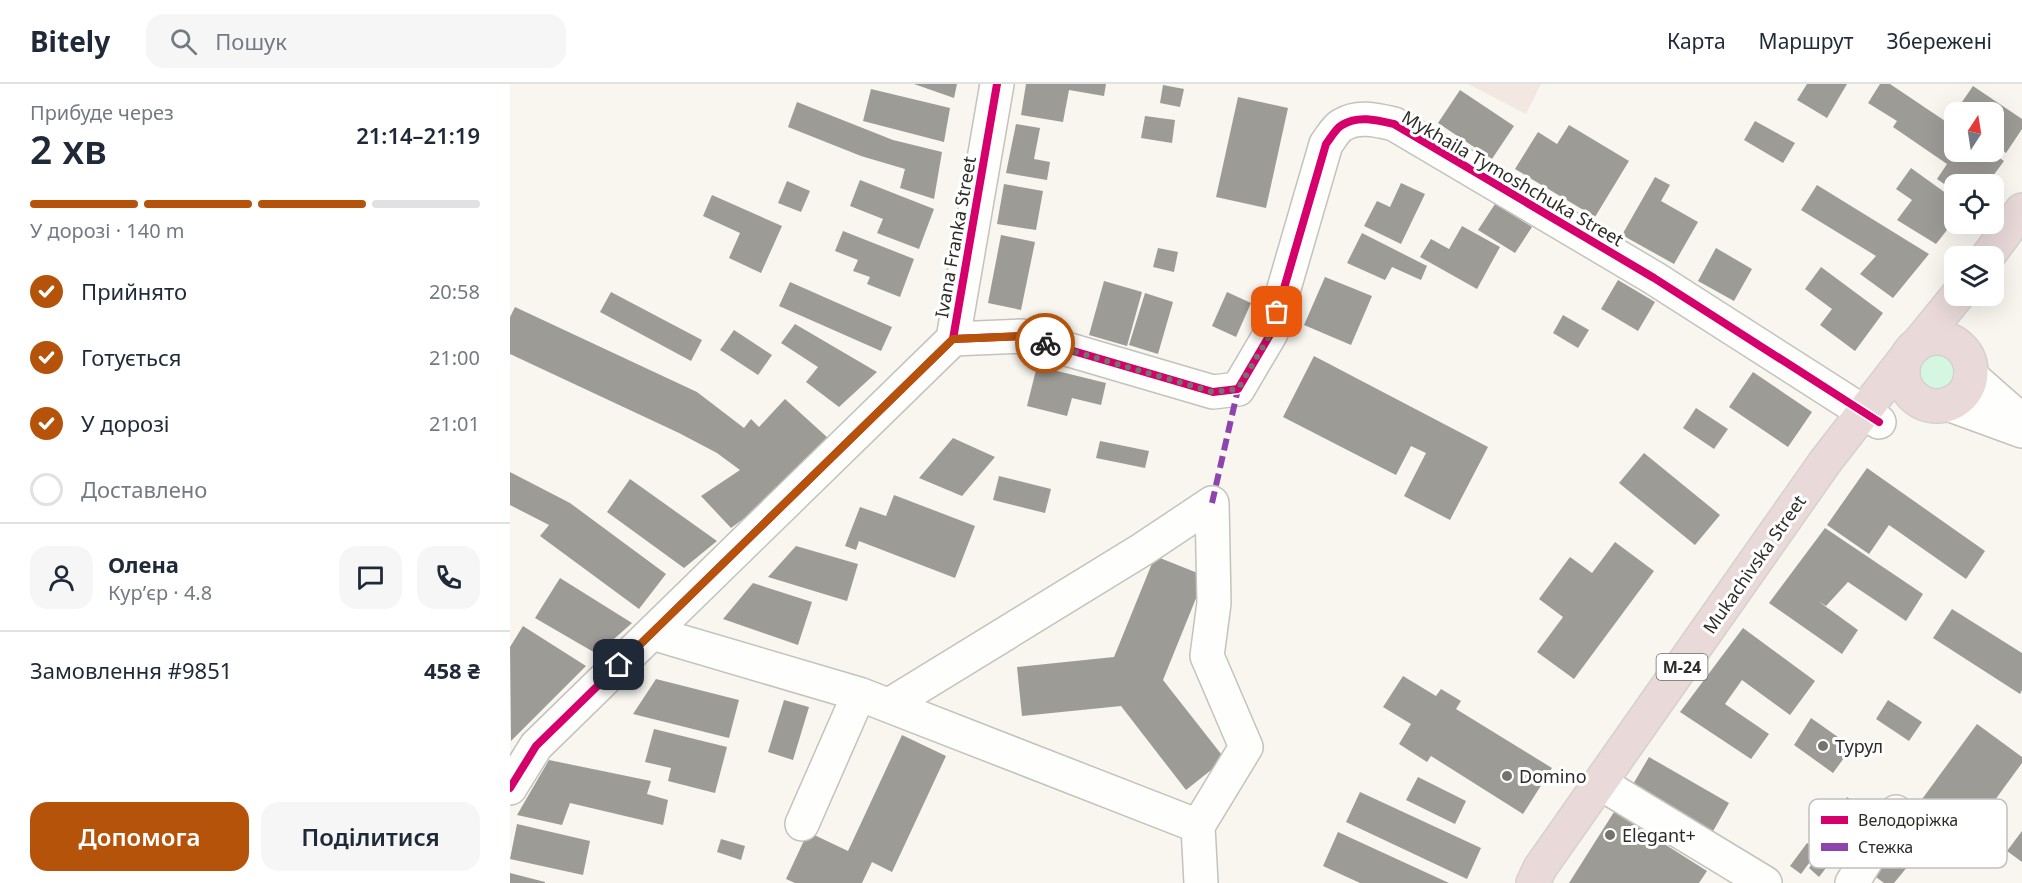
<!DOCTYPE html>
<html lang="uk">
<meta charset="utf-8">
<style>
:root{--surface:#fff;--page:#f6f6f7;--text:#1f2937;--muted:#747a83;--line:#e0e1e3;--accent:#b45309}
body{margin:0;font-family:"Noto Sans",sans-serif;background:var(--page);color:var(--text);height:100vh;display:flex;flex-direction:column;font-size:22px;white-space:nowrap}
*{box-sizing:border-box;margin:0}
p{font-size:20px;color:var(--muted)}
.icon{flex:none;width:33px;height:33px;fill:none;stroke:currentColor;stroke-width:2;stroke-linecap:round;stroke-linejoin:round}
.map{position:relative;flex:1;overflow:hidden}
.details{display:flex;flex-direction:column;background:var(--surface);width:510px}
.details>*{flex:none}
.needle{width:39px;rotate:12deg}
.buttons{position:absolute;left:1434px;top:18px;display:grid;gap:12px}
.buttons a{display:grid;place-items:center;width:60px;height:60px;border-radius:12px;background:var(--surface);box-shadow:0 6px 24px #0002;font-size:30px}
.pin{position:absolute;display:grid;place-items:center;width:51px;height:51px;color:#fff;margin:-26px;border-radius:12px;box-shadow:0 3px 9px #0006}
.courier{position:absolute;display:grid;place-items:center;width:60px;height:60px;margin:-30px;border:4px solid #b45309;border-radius:50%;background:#fff;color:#222;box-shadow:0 2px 8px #0007}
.overview em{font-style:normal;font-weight:600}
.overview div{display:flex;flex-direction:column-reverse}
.overview{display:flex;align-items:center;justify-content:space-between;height:102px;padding:0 30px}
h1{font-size:39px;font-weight:600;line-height:45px}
.bar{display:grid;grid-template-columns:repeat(4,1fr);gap:9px 6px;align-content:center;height:72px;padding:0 30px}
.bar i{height:8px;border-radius:4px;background:var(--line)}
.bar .current{background:var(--accent)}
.bar p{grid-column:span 4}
.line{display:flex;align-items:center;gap:15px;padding:0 30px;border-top:2px solid var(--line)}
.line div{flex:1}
.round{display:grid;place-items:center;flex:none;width:63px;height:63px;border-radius:18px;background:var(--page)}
ol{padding:0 30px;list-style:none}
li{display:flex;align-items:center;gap:18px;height:66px}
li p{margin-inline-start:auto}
li .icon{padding:6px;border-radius:50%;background:var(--accent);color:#fff;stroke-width:4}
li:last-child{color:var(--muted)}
li i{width:33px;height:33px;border:3px solid var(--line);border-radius:50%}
.button{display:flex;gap:12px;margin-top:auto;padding:12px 30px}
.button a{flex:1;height:69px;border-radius:18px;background:var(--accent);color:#fff;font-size:24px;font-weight:600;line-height:69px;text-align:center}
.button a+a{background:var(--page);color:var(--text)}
header{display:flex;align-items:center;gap:36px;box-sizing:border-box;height:84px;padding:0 30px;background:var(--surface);border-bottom:2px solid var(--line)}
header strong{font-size:28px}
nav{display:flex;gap:33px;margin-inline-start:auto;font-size:21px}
.search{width:420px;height:54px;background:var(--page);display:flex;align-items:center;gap:15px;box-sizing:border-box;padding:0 21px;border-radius:18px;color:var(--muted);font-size:22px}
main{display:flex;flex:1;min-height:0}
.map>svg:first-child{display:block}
.education{fill:#f3e7e2}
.green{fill:#d5f7e1}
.building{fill:#9d9b96}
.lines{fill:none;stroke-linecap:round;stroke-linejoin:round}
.minor-casing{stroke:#c4c2bc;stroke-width:36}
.highway-casing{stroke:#d3d2ce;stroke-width:36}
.minor{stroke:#fefefd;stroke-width:33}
.highway{stroke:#e9d9d9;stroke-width:33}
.quiet{stroke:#8e44ad;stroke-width:6;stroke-dasharray:12 6;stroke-linecap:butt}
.cycleway-casing{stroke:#fff;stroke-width:11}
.cycleway{stroke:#d6006c;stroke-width:8}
.done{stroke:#74736d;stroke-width:6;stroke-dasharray:0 10.8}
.route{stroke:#b45309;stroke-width:8}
.poi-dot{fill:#74736d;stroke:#fff;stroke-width:2}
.labels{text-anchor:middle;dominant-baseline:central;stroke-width:6;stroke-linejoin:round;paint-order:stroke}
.shield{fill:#fff;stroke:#6c6b68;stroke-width:1.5}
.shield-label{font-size:16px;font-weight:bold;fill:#2d2c27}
.street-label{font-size:18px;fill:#2d2c27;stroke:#fff}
.poi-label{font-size:18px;fill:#2d2c27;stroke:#fff;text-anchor:start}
.key{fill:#fff;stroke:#c0c0be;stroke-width:1.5}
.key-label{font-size:16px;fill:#2d2c27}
</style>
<header>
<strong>Bitely</strong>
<div class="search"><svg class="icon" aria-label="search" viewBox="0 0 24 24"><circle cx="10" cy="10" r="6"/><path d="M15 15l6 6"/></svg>Пошук</div>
<nav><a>Карта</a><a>Маршрут</a><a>Збережені</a></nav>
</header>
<main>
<section class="details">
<div class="overview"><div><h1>2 хв</h1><p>Прибуде через</p></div><em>21:14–21:19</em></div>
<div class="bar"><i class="current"></i><i class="current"></i><i class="current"></i><i></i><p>У дорозі · 140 m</p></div>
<ol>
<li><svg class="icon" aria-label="check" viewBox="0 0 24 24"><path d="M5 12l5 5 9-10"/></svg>Прийнято<p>20:58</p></li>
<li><svg class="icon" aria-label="check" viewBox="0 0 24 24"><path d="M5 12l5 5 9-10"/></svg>Готується<p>21:00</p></li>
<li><svg class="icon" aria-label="check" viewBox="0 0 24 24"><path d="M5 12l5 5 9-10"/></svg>У дорозі<p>21:01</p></li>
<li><i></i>Доставлено</li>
</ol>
<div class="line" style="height:108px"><a class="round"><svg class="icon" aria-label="person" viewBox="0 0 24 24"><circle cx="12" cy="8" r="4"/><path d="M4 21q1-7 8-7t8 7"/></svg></a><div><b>Олена</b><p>Кур’єр · 4.8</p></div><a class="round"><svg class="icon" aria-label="chat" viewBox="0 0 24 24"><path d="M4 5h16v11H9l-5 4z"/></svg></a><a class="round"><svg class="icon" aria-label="phone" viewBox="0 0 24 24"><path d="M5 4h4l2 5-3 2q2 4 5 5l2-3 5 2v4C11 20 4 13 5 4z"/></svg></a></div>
<div class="line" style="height:78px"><div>Замовлення #9851</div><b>458 ₴</b></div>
<div class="button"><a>Допомога</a><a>Поділитися</a></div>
</section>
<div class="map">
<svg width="1512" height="799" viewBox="0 0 1512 799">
<rect width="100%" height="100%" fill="#f8f6ef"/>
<path class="education" d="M958,0H1031L1016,30Z"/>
<path class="green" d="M1411 288a17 17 0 1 1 34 0a17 17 0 1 1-34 0Z"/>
<path class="building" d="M404,0H447L444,14Z
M516,0H596L594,12L559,6L553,38L511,31Z
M1297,0H1337L1317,34L1287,16Z
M1370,0H1380L1444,43V68H1481L1494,77L1477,100H1444V107L1427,95L1437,80L1383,43L1387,37L1358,19Z
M653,1L674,5L670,23L650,19Z
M1463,2L1512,35V45L1496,69L1484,60V28H1445Z
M361,5L440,24L434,58L353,37Z
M950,6L1004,42L982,75L928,39Z
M728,13L778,24L756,124L706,113Z
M287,18L383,56L432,68L424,115L390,104L395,85L351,72L278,43Z
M635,32L665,36L662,59L631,54Z
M1245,37L1285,59L1273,79L1234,56Z
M506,40L530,44L524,75L540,78L537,96L496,89Z
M1059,41L1119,77L1085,133L1005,85L1028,48L1047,60Z
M1401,84L1444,115V137L1426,160L1387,136L1402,116L1386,105Z
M1145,93L1160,101L1151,117L1188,138L1164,180L1112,151Z
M350,96L424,125L409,165L367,149L373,135L340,122Z
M277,97L300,107L291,128L268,119Z
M891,99L915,110L891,160L854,142L867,117L880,123Z
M494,100L533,107L526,146L487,140Z
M1307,101L1419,170L1383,214L1350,190L1366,172L1291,126Z
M202,111L272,142L251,189L219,174L230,149L193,132Z
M985,120L1022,143L1005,169L968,146Z
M952,142L990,163L967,205L910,173L921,155L939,165Z
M333,147L404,175L390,213L357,200L360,193L343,187L348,176L325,167Z
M852,149L917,182L911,196L882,183L875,196L837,179Z
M491,151L525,158L511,226L478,219Z
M648,164L668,168L664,188L643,183Z
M1206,164L1242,185L1224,217L1188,197Z
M1311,183L1373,229L1345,267L1310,241L1322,225L1295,205Z
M815,193L862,212L841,261L794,241Z
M1108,196L1145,218L1128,247L1091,225Z
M594,197L632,208L617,262L579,251Z
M280,198L382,243L371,267L269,222Z
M101,208L192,256L181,277L90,228Z
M717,208L741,219L726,253L702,242Z
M635,209L663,218L648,270L619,261Z
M5,223L187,308L234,344L241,335L249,343L275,315L318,354L293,383L260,415L221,444L191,412L230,386L207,369L169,349L0,270V233Z
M1053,231L1079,246L1068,264L1043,249Z
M285,240L367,288L329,323L296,298L308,283L271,259Z
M224,246L262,271L248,291L210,266Z
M804,272L978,363L940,436L894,412L916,369L901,362L886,391L773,333Z
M527,282L596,299L591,321L562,314L557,332L517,322Z
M1243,288L1302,328L1278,363L1219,323Z
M1186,324L1218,345L1204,365L1173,344Z
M443,354L485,373L452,412L409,394Z
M590,357L639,367L635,384L586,374Z
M1134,369L1210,431L1185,461L1109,399Z
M1357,384L1475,467L1456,495L1379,441L1359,470L1317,441Z
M0,388L60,419L156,490L129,525L30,452L39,441L0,421Z
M489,392L541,405L535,429L483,416Z
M120,395L207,457L174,484L97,428Z
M384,411L465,442L445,494L349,457L346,466L335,462L350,423L376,432Z
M1315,444L1413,510L1396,537L1338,498L1316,522L1308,517L1348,546L1332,570L1259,519Z
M1105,458L1144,487L1064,595L1027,568L1053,533L1029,515L1060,473L1082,489Z
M286,462L348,480L337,517L258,493Z
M645,472L695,492L653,596L715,675L676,706L611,622L512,632L507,583L604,573Z
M50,494L122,539L87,570L25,534Z
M243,499L302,518L288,561L213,535Z
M1442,525L1512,569V606L1510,610L1423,554Z
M13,542L76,582L1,657L0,563Z
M1233,544L1305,597L1280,631L1232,596L1215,620L1259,650L1241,675L1170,628Z
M893,592L926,612L931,605L951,617L946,625L1042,684L1013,730L921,672L917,678L889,660L901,640L873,623Z
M146,595L229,616L219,654L123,630Z
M274,616L299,623L283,676L258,668Z
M1378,616L1412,638L1399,657L1366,635Z
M1301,634L1342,663L1323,689L1284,661Z
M1467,640L1512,673V679L1436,783L1388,748Z
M144,645L217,663L205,709L158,697L161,684L135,678Z
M392,651L436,672L382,788L362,778L352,799H285L276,795L298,748L338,767Z
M1139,673L1219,719L1202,749L1122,702Z
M39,676L141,697L137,710L158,716L153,741L60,719L52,741L7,731Z
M908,693L956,717L945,740L896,716Z
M850,708L971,764L957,795L836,738Z
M1337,713L1359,727L1348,743L1357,750L1348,763L1318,741Z
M1104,728L1197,787L1189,799H1059Z
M7,740L80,757L73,791L0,775Z
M1512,747V778L1497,767Z
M828,748L939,799H850L813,782Z
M211,755L235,762L231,776L207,768Z
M1297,759L1308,767L1291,790L1280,782Z
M1385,762L1403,776L1384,799H1374L1362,790Z
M1312,767L1323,775L1309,793L1299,784Z
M0,789L35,798V799H0Z"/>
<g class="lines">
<g class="minor-casing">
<path id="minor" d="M443,255L512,252L703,308L728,305L761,249L816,60C821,54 825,45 832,41C848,31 867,36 884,40L1144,194L1369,338
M1461,292L1512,337
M1438,320L1512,347
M142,549L349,610L688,742L691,799
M379,621L633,465L702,419L704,519L697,572L736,663L688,742
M1090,699L1255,799
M0,704L26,662L443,255L487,0
M292,740L349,610
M1342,799L1386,728"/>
</g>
<g class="highway-casing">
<path id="highway" d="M1478,172L1512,126
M1393 288a34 34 0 1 1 68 0a34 34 0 1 1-68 0Z
M1407,261L1447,212
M1023,799L1030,784L1315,378L1397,272"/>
</g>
<use href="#minor" class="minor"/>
<use href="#highway" class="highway"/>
<path class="quiet" d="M702,419L728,305"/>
<g class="cycleway-casing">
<path id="cycleway" d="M443,255L512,252L703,308L728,305L761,249L816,60C821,54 825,45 832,41C848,31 867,36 884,40L1144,194L1369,338
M0,704L26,662L443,255L487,0"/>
</g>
<use href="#cycleway" class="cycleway"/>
</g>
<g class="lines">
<path class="done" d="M535,259L703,308L728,305L761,249L767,228"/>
<path class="route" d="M109,581L443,255L512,252L535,259"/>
</g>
<g class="poi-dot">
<circle cx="1313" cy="662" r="6"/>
<circle cx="997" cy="692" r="6"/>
<circle cx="1100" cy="751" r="6"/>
</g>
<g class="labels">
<rect class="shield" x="1146.5" y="570" width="51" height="26" rx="4.5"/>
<g class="shield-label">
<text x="1172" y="583">М-24</text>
</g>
<g class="street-label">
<text transform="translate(1003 94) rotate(30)">Mykhaila Tymoshchuka Street</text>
<text transform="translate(445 153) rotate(-80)">Ivana Franka Street</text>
<text transform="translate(1244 480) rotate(-55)">Mukachivska Street</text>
</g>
<g class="poi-label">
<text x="1325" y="662">Турул</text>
<text x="1009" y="692">Domino</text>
<text x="1112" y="751">Elegant+</text>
</g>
</g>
<rect x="1299" y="715" width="198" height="69" rx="9" class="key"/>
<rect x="1311" y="732" width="27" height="8" fill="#d6006c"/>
<rect x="1311" y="759" width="27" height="8" fill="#8e44ad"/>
<g class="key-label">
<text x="1348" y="742">Велодоріжка</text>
<text x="1348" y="769">Стежка</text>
</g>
</svg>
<div class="buttons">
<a><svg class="needle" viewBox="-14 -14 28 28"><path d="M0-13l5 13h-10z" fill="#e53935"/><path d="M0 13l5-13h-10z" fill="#747a83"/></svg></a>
<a><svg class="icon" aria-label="locate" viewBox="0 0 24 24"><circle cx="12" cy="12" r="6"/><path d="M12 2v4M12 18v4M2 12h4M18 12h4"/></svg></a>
<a><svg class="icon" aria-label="layers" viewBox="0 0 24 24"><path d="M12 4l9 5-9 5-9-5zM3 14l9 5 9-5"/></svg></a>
</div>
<div class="pin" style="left:767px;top:228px;background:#ea580c"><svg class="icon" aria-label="bag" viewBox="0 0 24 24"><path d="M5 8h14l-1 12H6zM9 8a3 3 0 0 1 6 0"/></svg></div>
<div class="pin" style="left:109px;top:581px;background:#1f2937"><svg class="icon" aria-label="home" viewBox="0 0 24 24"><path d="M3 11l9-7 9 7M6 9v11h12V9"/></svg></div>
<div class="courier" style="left:535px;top:259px"><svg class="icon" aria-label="bike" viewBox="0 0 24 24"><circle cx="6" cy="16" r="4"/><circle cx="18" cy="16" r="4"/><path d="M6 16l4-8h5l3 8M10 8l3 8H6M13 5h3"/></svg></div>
</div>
</main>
